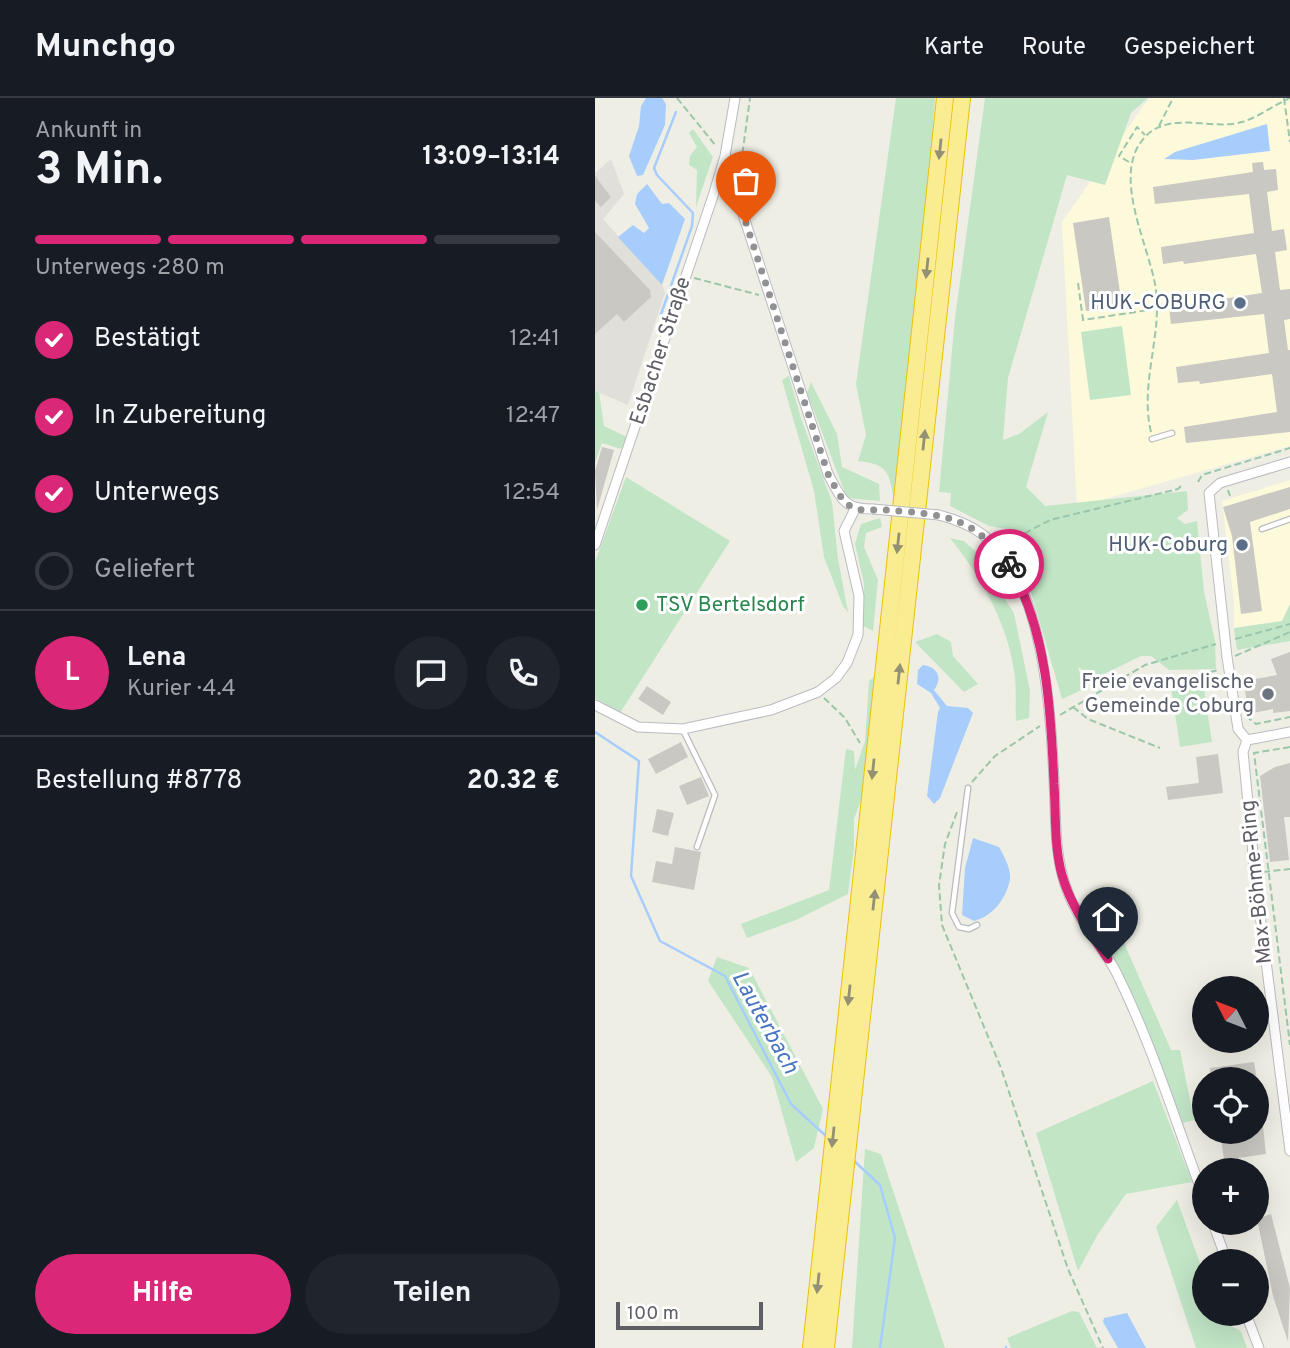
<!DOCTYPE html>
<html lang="de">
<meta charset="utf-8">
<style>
:root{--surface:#171b24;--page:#20242c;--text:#f1f3f6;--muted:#9ea1a6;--line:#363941;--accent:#db2777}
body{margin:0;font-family:Overpass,sans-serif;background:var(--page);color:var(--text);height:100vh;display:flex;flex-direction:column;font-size:26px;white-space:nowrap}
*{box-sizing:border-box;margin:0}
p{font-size:23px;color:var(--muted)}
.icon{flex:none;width:38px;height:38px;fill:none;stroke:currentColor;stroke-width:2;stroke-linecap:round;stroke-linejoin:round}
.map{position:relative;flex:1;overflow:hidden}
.details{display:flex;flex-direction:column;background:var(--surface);width:595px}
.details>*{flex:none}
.needle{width:46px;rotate:312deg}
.controls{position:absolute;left:597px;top:878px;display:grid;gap:14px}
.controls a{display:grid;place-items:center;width:77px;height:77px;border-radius:50%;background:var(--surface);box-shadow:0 7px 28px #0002;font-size:35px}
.scale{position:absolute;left:21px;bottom:18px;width:147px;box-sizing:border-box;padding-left:7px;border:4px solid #5d5f65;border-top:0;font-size:19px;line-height:24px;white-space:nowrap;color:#5d5f65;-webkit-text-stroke:5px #fff;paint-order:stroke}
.pin{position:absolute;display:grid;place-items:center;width:60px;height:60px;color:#fff;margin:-72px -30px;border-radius:50% 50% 50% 0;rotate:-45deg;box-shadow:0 0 7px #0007}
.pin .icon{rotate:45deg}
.courier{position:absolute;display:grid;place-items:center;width:70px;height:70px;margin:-35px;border:5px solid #db2777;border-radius:50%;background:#fff;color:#222;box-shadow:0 2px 9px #0007}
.summary em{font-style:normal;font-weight:700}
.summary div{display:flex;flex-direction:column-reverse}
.summary{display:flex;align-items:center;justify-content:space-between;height:119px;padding:0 35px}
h1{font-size:46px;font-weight:700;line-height:52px}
.bar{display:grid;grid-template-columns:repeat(4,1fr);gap:10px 7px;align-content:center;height:84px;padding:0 35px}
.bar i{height:9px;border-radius:5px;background:var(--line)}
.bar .selected{background:var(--accent)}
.bar p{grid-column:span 4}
.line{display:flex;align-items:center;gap:18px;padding:0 35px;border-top:2px solid var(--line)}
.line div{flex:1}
.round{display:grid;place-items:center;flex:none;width:74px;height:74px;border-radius:37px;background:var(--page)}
ol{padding:0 35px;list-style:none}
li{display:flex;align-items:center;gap:21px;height:77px}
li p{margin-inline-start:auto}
li .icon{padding:7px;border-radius:50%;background:var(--accent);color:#fff;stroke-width:4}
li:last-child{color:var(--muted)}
li i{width:38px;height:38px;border:4px solid var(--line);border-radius:50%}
.action{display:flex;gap:14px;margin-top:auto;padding:14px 35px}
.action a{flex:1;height:80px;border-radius:42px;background:var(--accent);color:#fff;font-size:28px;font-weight:700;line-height:80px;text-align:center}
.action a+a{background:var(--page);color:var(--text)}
header{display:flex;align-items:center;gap:42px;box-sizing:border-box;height:98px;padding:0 35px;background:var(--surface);border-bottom:2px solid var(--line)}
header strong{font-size:33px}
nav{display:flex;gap:38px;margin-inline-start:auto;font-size:24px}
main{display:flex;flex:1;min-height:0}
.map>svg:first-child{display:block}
.commercial{fill:#fdf9db}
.industrial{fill:#e0dfd9}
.green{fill:#c2e5c6}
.water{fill:#a7cdfd}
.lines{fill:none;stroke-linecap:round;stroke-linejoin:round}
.stream{stroke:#a7cdfd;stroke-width:2.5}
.building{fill:#cac8c2}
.lane-casing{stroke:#babbc0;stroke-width:7}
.street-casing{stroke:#babbc0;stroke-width:11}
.highway-casing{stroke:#edc006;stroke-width:18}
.path{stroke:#9bc6ac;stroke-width:2;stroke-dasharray:7 3.5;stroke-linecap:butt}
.lane{stroke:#fff;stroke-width:4.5}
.street{stroke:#fff;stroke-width:9}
.highway{stroke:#faec90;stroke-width:16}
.street-bridge-casing{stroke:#babbc0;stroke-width:11;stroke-linecap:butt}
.street-bridge{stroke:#fff;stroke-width:9}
.oneway{fill:#949074}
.done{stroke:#909192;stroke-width:7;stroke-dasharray:0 12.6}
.route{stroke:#db2777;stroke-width:9}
.service-dot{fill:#5c6f8a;stroke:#fff;stroke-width:2.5}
.leisure-dot{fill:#2e9e5b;stroke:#fff;stroke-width:2.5}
.worship-dot{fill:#6b7280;stroke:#fff;stroke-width:2.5}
.labels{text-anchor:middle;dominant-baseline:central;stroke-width:6;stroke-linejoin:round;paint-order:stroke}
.service-label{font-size:21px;fill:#4e5e75;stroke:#fff;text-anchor:end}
.street-label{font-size:21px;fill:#5d5f65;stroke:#fff}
.leisure-label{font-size:21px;fill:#27864d;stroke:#fff;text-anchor:start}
.worship-label{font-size:21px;fill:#5b616d;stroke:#fff;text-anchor:end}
.water-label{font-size:23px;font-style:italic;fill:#4975c0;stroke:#fff}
</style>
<header>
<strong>Munchgo</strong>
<nav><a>Karte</a><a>Route</a><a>Gespeichert</a></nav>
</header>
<main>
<section class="details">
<div class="summary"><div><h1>3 Min.</h1><p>Ankunft in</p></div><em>13:09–13:14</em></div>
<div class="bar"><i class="selected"></i><i class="selected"></i><i class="selected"></i><i></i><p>Unterwegs · 280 m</p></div>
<ol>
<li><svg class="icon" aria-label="check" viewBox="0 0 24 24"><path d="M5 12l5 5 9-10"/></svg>Bestätigt<p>12:41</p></li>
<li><svg class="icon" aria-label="check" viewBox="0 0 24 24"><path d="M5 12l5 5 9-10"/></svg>In Zubereitung<p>12:47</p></li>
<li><svg class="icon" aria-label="check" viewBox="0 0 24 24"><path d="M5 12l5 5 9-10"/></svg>Unterwegs<p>12:54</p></li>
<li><i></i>Geliefert</li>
</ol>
<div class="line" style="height:126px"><b class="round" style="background:var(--accent);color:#fff">L</b><div><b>Lena</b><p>Kurier · 4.4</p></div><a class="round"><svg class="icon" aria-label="chat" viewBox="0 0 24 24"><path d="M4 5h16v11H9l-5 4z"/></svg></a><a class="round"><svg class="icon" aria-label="phone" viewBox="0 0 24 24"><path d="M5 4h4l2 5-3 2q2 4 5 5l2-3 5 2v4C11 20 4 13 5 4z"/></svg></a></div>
<div class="line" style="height:91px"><div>Bestellung #8778</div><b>20.32 €</b></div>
<div class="action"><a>Hilfe</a><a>Teilen</a></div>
</section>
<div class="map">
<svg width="695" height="1250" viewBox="0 0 695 1250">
<rect width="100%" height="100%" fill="#efeee5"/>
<path class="commercial" d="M554,0H695V348L482,409L467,124Z
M695,382V506L687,523L639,530V504L627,403Z"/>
<path class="industrial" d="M16,61L29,96L8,121L67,187L70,195L33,307L0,293V75Z"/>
<path class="green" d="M301,0H340L332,107L299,403C294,375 294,366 263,363L271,337L261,286Z
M390,0H553L536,15L510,87L472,77L413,280L408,342L424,336L453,314L431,389L450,408L592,393L593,412L582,420L590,426L602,423L609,494L620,543L621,571L574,572L556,558H546L501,580L483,569L489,591L467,601L418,432L394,428L355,408L356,395L344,394L360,220Z
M98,31L118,59L101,109L102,72L94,67L95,58L102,49L94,35Z
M527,228L536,297L495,302L486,234Z
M194,278L206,320L237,404L243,461L253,514L248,508L229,459L219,393L187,282Z
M216,284L242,336L247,369L284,386L285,403L252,400L212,295Z
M0,293L4,294L9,328L32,339L26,351L7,345L0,365Z
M31,379L135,443L25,615L0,600V464Z
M285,420L287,429L271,435L269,449L283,482L278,533L268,528L269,486L260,446L266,426Z
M355,440L369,443L391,463L395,479L419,515L435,593L434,620L421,623C420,606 422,589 419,573C412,524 386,479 355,440Z
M695,506V543L642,552L639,530L687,523Z
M342,536L356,544L358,558L383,586L369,594L320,544Z
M280,578L269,694L259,721V751L253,796L201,822L152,840L146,826L234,792L251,651L259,653L260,672L270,643L274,583Z
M608,584L617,644L585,649L576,589Z
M486,799L526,838L576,952H585L599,1022L588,1025C559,947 528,871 486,799Z
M122,859L154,870L228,1011L219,1050L201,1064L177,979L113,883Z
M558,983L597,1084L531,1096L503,1136L483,1173L441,1035Z
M270,1051L286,1056L350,1250H257Z
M582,1102L609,1176V1216H623L625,1223L646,1233L652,1250H601L561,1129Z
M477,1213L484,1214L502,1250H416L412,1240Z"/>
<path class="water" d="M51,0H67L71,6L70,27L48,77L42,78L34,58L44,28L46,8Z
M672,26L675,53L598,62L569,61L580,54Z
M52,86L67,106L74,105L90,121L67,187L23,139L38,127L49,135L54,130L40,106L42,96Z
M328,567C343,569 348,580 339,592L352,608L373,610L378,615L345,700L339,706L332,698L343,614L345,610L336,595L322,586L323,572Z
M378,740L404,749C409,758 416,770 415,781C412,800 397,819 379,823L367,817L370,770Z
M532,1215L551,1250H523L508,1224L509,1220Z"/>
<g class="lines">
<path class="stream" d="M65,219L97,128L98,115L62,77L59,70L81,14
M0,634L44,663L36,778L65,843L130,878L196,1006L231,1038
M257,1061L285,1087L300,1140L285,1250
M411,1249V1250"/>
</g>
<path class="building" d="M668,64L669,72L681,71L683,92L672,94L677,133L689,131L692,152L680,154L685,192L695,191V221L689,222L693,252H695V334L591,345L589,329L682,314L677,276L605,286L604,283L583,285L581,269L674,255L669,216L576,226L574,209L667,195L661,156L589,166L588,163L568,166L566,149L659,135L654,96L560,106L558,89L658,74L657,65Z
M0,78L16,99L6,109L0,103Z
M514,119L527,208L491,213L478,125Z
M0,134L55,192L56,199L29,224L22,216L0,236Z
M7,349L19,352L2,412L0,373Z
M695,389V411L655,424L667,513L646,516L637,438L628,409Z
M695,554V613L678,615V611L653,616L649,583L682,577L676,561Z
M52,588L76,604L68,617L43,601Z
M86,644L93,659L61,676L53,661Z
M623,656L628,695L573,702L571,689L604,685L601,659Z
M695,665V719H689L694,762L675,764L665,678L680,669Z
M106,679L114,698L92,707L84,688Z
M62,711L79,715L73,738L57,734Z
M80,749L106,754L99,792L57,784L61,763L77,766Z
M659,964L662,982H616L615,970Z
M662,1019H667L671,1056L629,1062L626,1040L646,1037V1034H662Z
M676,1116L695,1190L693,1244L678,1198L662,1121Z"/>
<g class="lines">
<g class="lane-casing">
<path id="lane" d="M557,341L577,335
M667,431L695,421
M88,632L120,697L102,749
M373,690L357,815L364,829L374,831L382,827"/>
</g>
<g class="street-casing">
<path id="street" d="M130,58L144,81L143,101L233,376C247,401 248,411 278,411
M344,417C359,421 374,426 387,436C448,480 456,613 459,683C461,719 459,758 472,792C483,823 506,845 521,874C557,946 581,1025 609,1100
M0,447L118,98L130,58L140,0
M629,531L614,395L625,385L695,364
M632,559L643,631L652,642
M0,607L43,629L88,631L176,612L223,594L241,580L252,565L263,537L264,498L249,433L260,411
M652,642L648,654L660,776L695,1053
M652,642L695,634
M618,1125L632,1164
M651,1216L664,1250"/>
</g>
<g class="highway-casing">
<path id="highway" d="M216,1250L350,0
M231,1250L367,0"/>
</g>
<path class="path" d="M82,0L121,48
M689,0L695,44
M564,28L578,0
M534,64L524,58L542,29L550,37
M146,66L155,0
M99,180L164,197
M483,185L488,222L560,211
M556,334C544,284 569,235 560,186C552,143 516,75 550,39C575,12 617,33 647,24C664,19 679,7 695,0
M603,384L607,377L695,350
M633,392L635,398
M411,445L455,422L583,391L588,386
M640,541L695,526
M640,558L695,534
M593,586L591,579L624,572
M229,600L250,620L265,645
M478,609L493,621L565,650
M465,617L550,567L621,546
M651,618L661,626L695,619
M695,649L659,655L695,947
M377,684L400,658L445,628
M362,714L350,746L344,787L347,827L406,970L473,1171L508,1250
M668,774L695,771"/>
<use href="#lane" class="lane"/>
<use href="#street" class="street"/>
<use href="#highway" class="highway"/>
<g class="street-bridge-casing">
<path id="street-bridge" d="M278,411L344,417
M629,531L632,559"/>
</g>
<use href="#street-bridge" class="street-bridge"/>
</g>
<defs><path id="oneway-solid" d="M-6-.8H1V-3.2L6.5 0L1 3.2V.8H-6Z" transform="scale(1.75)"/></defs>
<g class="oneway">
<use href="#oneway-solid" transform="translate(345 51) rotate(96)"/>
<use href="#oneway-solid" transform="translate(332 170) rotate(96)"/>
<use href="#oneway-solid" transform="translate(329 342) rotate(-84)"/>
<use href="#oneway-solid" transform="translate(303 445) rotate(96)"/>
<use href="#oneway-solid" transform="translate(304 576) rotate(-84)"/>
<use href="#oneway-solid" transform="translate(278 671) rotate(96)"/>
<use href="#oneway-solid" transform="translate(279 802) rotate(-84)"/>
<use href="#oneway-solid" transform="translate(254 897) rotate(96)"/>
<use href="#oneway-solid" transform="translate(238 1039) rotate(96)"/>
<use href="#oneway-solid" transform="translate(223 1185) rotate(96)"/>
</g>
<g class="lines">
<path class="done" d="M151,125L233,376C240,388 246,405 259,410C268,414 282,411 292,412C351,417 375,417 414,466"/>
<path class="route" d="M414,466C452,532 456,613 459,686C461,716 459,748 467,777C476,809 495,834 513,861"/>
</g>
<g class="service-dot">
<circle cx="645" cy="205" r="7"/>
<circle cx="647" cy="447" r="7"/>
</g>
<circle class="leisure-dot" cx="47" cy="507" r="7"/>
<circle class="worship-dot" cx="673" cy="596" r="7"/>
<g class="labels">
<g class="service-label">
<text x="631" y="205">HUK-COBURG</text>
<text x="633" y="447">HUK-Coburg</text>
</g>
<g class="street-label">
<text transform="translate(66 253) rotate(-72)">Esbacher Straße</text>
<text transform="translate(662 784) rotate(-96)">Max-Böhme-Ring</text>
</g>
<g class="leisure-label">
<text x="61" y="507">TSV Bertelsdorf</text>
</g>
<g class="worship-label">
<text x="659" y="584">Freie evangelische<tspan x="659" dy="24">Gemeinde Coburg</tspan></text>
</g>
<g class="water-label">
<text transform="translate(169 925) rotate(61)">Lauterbach</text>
</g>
</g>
</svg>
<div class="controls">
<a><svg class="needle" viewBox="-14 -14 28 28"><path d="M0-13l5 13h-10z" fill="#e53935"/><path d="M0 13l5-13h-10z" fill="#9ea1a6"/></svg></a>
<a><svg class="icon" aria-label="locate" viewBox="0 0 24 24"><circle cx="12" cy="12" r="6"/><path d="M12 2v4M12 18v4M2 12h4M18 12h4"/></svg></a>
<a>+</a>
<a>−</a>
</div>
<div class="scale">100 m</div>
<div class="pin" style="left:151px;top:125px;background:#ea580c"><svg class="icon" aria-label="bag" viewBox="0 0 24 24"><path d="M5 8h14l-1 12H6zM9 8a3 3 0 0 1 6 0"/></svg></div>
<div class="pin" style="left:513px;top:861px;background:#1f2937"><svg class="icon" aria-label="home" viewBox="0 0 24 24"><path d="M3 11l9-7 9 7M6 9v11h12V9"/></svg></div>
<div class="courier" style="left:414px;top:466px"><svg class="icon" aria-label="bike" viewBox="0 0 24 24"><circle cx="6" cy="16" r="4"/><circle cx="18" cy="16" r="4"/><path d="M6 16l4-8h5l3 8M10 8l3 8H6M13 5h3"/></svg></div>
</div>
</main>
